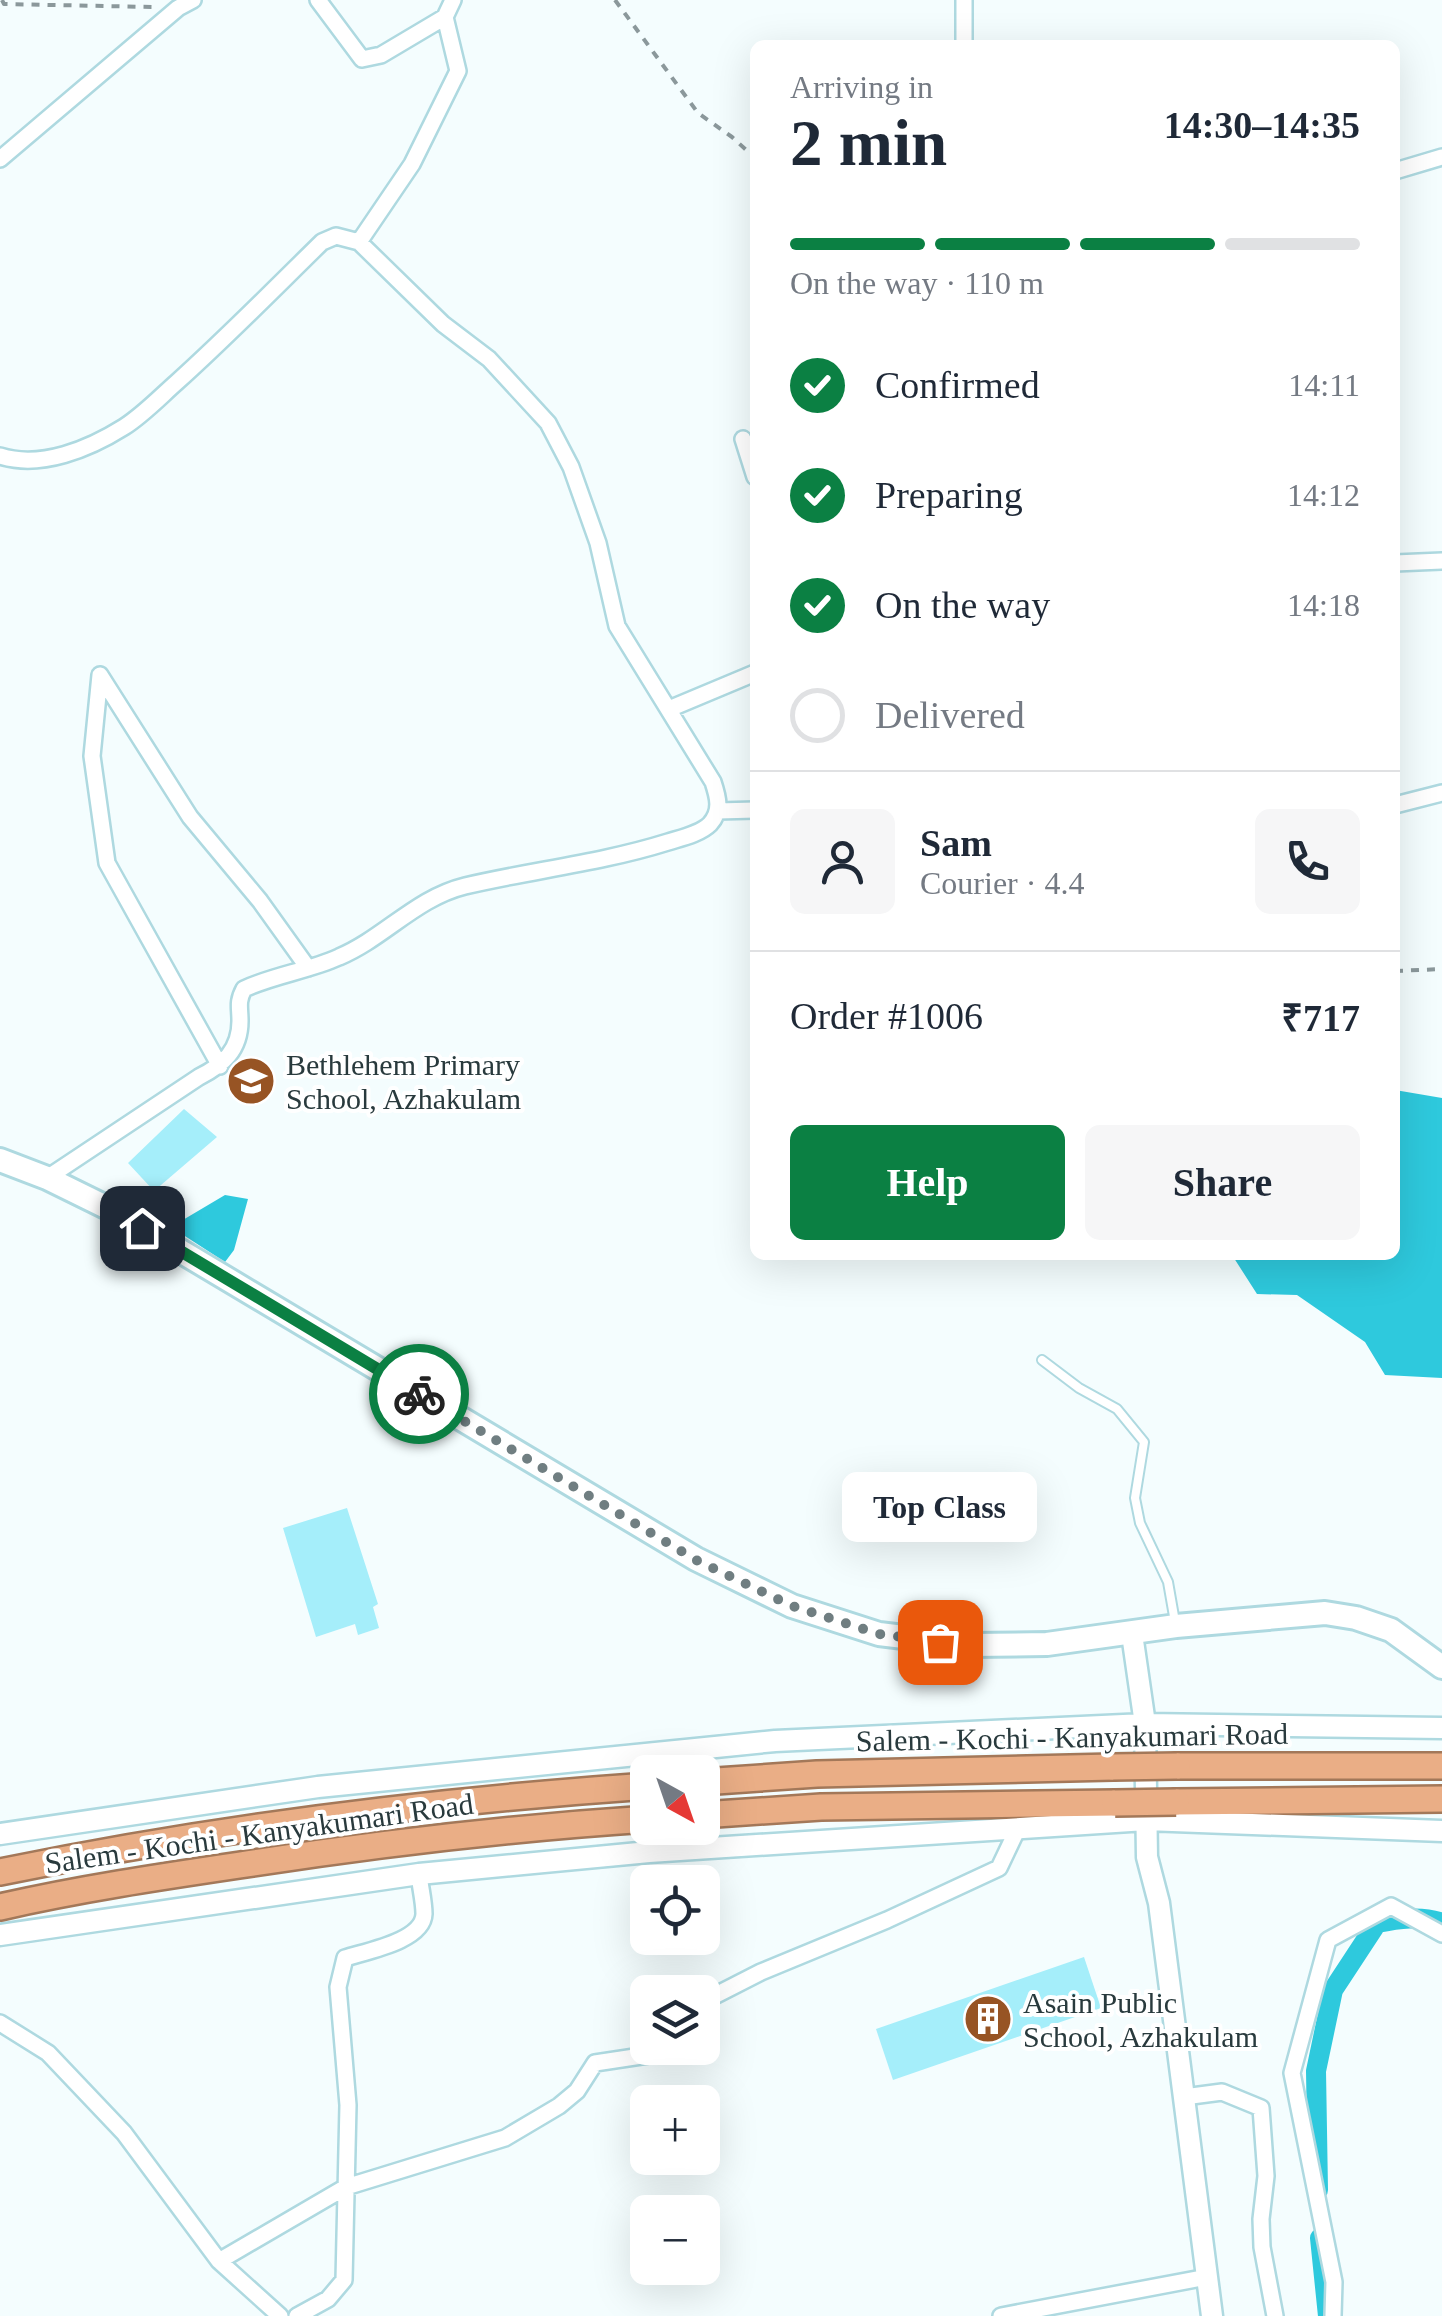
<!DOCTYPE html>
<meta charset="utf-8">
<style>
:root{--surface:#fff;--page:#f6f6f7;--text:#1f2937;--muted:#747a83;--line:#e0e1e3;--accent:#0b8043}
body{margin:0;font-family:Georgia,serif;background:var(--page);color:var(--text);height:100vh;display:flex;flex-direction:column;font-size:38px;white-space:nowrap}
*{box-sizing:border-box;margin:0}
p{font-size:32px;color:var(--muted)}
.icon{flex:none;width:55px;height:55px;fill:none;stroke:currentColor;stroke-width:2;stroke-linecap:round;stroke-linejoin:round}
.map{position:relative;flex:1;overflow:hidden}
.details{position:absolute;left:750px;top:40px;width:650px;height:1220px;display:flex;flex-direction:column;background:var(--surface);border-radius:15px;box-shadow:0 10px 40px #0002}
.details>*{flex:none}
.needle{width:65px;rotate:140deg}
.controls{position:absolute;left:630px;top:1755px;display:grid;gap:20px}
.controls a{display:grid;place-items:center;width:90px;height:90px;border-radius:15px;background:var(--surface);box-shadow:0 10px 40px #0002;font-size:50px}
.pin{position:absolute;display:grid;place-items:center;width:85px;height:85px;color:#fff;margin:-42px;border-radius:20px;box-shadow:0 5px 15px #0006}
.courier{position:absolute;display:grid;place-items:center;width:100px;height:100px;margin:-50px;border:8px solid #0b8043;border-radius:50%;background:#fff;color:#222;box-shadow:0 2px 12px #0007}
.bubble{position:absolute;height:70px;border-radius:15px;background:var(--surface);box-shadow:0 10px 40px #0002;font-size:32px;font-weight:600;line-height:70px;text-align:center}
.head em{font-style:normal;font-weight:600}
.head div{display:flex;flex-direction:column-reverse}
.head{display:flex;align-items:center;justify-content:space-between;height:170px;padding:0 40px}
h1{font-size:65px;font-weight:600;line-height:75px}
.bar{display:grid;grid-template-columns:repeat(4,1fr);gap:15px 10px;align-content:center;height:120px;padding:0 40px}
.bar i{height:12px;border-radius:8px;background:var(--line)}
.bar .on{background:var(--accent)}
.bar p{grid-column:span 4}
.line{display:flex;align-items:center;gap:25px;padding:0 40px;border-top:2px solid var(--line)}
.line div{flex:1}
.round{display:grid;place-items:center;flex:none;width:105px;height:105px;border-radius:15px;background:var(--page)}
ol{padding:0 40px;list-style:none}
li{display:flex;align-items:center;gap:30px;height:110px}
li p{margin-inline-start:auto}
li .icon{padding:10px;border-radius:50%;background:var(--accent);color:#fff;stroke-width:4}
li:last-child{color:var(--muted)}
li i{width:55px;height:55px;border:5px solid var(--line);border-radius:50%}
.primary-button{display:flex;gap:20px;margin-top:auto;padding:20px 40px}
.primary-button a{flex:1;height:115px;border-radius:15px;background:var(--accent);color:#fff;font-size:40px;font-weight:600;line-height:115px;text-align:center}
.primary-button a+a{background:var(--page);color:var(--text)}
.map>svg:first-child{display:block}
.water{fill:#2ec9dd}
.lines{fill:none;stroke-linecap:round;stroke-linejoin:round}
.canal{stroke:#2ec9dd;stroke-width:20}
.building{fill:#a5eefa}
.service-casing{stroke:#aed9e0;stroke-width:12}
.minor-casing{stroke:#aed9e0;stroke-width:20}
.tertiary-casing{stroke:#aed9e0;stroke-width:25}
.secondary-casing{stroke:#aed9e0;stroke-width:28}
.trunk-casing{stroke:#a37859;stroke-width:30}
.path{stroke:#8b989b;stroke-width:4;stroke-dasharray:8 8;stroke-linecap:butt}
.service{stroke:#fff;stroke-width:8}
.minor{stroke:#fff;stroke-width:15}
.tertiary{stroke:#fff;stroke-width:20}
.secondary{stroke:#fff;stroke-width:22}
.trunk{stroke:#eaae86;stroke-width:25}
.trunk-bridge-casing{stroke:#a37859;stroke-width:30;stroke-linecap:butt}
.trunk-bridge{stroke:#eaae86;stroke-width:25}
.done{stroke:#707e81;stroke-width:10;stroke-dasharray:0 18}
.route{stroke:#0b8043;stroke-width:12}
.labels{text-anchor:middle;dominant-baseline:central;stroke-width:8;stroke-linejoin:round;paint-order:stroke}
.poi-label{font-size:30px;fill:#293a3d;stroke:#fff;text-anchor:start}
.street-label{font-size:30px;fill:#293a3d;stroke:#fff}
</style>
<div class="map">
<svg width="1442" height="2316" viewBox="0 0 1442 2316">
<rect width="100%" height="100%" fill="#f4fdfe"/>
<path class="water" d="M1395,1090L1442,1098V1378L1385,1375L1365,1342L1297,1295L1257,1294L1232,1255H1395Z
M225,1195L248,1199L234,1250L225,1262L171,1227Z"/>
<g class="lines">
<path class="canal" d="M1318,2190L1316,2071L1333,1990L1377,1923C1397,1919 1422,1915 1442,1923
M1320,2238L1328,2316"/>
</g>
<path class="building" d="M184,1109L217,1137L154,1191L128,1163Z
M347,1508L378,1604L373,1607L379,1628L358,1635L355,1624L316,1637L283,1528Z
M1084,1957L1101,2008L893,2080L876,2029Z"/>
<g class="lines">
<g class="service-casing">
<path id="service" d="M1042,1360L1079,1388L1117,1409L1144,1442L1135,1498L1140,1523L1168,1582L1175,1622"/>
</g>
<g class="minor-casing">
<path id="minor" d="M318,0L362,59L381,55L445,17L453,0
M964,0V45
M0,159L178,8L193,0
M1395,171L1442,157
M359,242L412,164L458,71L445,17
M743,439L755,477
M0,456C41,469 89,449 124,427C143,415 160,397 177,382C227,337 274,289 322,242L336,236L359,242L443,324L489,359L548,423L571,467L598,543L617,626L713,782C718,797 722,811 710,824C700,834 681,838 668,842C601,863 533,870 465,886C416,898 384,938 339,957C308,971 274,975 244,989C237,1002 240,1007 240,1021C240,1050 223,1065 199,1077L47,1178
M1395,563L1442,561
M669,709L755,673
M1395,805L1442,793
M718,811L755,810
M220,1066L107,863L92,756L100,675L190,817L260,901L308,968
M702,2008L714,1996L761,1972L887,1920L999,1868L1018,1828
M0,2023L48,2053L124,2133L219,2261L280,2316
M1184,2097L1222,2092L1261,2108L1266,2176L1261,2219L1262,2247L1275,2316
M219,2261L346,2187L505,2138L559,2106L577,2091L595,2063L648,2055L653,2048
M297,2316L328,2299L344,2280L348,2105L338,1987L345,1958C367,1951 423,1941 424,1914C424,1901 420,1886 419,1874
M1001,2316L1207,2277
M1333,2316L1334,2282L1292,2073L1328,1940L1391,1906L1442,1934"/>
</g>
<g class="tertiary-casing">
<path id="tertiary" d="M1132,1634L1145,1724L1147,1857L1159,1903L1212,2316
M0,1834L318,1787L775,1741L1145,1724L1442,1728
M0,1935L419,1874L649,1852L1146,1820L1442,1831"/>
</g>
<g class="secondary-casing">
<path id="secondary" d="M0,1160L47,1178L110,1209L696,1559L792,1606L879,1634L970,1645L1047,1644L1176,1626L1325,1613L1356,1618L1391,1630L1442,1667"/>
</g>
<g class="trunk-casing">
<path id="trunk" d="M1177,1766H1442
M702,1782L817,1774L1113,1767
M1176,1802L1442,1799
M702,1815L821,1807L1115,1803
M0,1872C213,1828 431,1801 648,1786
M0,1907C79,1889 159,1877 240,1865C375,1844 511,1828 648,1819"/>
</g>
<path class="path" d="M2,0L4,4L153,7
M615,0L698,113L732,137L755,158
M1395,971L1442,969"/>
<use href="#service" class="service"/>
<use href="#minor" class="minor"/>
<use href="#tertiary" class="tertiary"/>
<use href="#secondary" class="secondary"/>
<use href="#trunk" class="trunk"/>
<g class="trunk-bridge-casing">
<path id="trunk-bridge" d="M1113,1767L1177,1766
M1115,1803L1176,1802"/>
</g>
<use href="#trunk-bridge" class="trunk-bridge"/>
</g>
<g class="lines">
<path class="done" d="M419,1394L696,1560L792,1606L879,1634L940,1642"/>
<path class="route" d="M142,1228L419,1394"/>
</g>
<defs>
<g id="school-disc" transform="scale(2.5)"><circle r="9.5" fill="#975424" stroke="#fff"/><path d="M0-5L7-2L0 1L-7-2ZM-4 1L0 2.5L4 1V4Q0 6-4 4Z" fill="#fff"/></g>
<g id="building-disc" transform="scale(2.5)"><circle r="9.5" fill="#975424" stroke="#fff"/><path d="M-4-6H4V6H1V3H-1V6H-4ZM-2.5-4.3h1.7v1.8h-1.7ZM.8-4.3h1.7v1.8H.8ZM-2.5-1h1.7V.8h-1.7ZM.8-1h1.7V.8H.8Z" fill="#fff"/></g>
</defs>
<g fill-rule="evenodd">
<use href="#school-disc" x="251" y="1081"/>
<use href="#building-disc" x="988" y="2019"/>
</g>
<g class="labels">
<g class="poi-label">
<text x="286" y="1064">Bethlehem Primary<tspan x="286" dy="34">School, Azhakulam</tspan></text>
<text x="1023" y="2002">Asain Public<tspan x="1023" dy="34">School, Azhakulam</tspan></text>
</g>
<g class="street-label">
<text transform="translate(1072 1737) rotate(-1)">Salem - Kochi - Kanyakumari Road</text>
<text transform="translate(259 1833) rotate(-8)">Salem - Kochi - Kanyakumari Road</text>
</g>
</g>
</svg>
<div class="controls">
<a><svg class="needle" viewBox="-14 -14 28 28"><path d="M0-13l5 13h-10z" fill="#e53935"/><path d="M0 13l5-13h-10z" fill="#747a83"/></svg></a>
<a><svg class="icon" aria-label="locate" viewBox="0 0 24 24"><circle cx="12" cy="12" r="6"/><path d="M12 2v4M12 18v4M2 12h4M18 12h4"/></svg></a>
<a><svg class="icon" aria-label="layers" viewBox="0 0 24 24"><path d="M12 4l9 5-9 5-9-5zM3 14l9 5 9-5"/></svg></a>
<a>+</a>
<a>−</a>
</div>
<div class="pin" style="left:940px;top:1642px;background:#ea580c"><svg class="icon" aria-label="bag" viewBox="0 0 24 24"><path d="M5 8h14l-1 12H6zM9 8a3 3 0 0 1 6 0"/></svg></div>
<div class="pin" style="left:142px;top:1228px;background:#1f2937"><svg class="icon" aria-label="home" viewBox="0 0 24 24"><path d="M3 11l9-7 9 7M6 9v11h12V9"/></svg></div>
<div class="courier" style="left:419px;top:1394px"><svg class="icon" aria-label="bike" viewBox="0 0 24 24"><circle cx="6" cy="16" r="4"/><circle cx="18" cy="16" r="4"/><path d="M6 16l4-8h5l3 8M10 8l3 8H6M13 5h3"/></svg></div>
<div class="bubble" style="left:842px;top:1472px;width:195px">Top Class</div>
<section class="details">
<div class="head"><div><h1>2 min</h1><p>Arriving in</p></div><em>14:30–14:35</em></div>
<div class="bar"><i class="on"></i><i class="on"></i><i class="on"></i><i></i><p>On the way · 110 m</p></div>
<ol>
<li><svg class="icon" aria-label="check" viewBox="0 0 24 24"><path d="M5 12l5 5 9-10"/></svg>Confirmed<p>14:11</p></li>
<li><svg class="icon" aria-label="check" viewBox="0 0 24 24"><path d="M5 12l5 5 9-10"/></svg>Preparing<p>14:12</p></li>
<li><svg class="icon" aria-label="check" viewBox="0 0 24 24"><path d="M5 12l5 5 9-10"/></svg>On the way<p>14:18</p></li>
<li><i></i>Delivered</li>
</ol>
<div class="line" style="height:180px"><a class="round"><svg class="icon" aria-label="person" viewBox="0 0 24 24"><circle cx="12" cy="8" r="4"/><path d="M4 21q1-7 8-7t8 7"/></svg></a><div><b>Sam</b><p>Courier · 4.4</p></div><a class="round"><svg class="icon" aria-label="phone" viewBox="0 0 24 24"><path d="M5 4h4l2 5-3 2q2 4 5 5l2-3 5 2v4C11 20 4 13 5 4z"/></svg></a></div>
<div class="line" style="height:130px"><div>Order #1006</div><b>₹717</b></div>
<div class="primary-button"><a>Help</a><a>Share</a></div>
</section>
</div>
